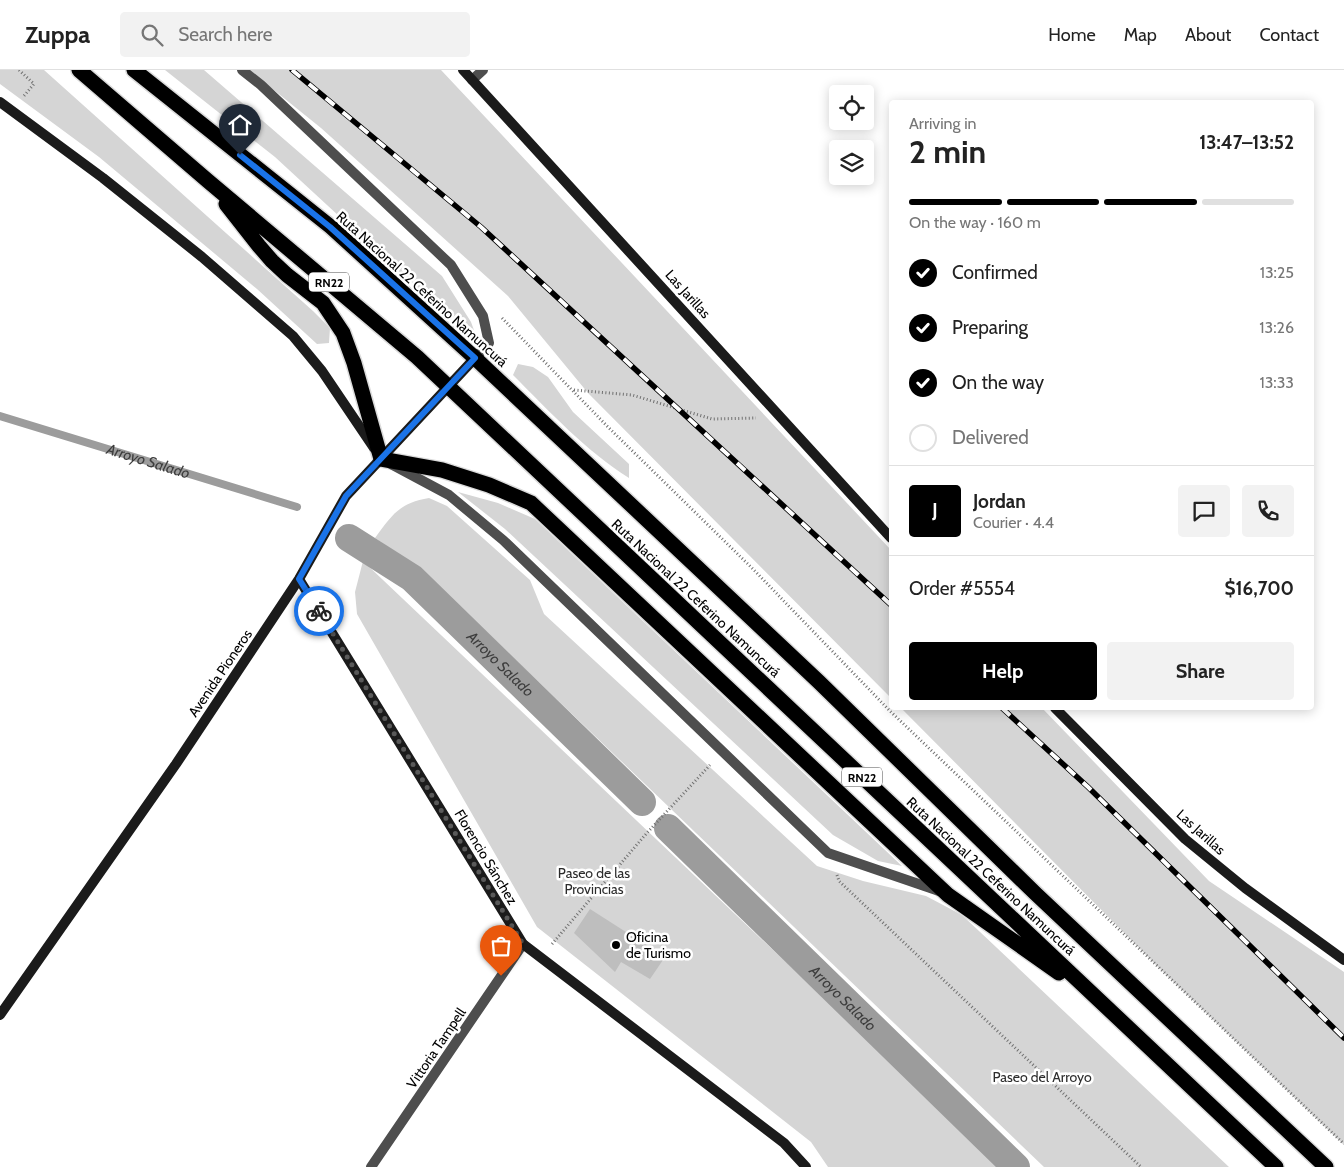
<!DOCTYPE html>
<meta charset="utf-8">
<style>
:root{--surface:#fff;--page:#f2f2f2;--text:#222;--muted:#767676;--line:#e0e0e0;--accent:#000}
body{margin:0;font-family:Cabin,sans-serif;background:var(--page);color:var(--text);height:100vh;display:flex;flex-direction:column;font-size:19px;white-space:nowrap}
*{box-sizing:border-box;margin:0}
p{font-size:16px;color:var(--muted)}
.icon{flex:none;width:28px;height:28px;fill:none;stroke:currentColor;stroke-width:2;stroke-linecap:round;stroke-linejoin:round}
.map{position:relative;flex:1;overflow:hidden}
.side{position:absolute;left:889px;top:30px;width:425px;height:610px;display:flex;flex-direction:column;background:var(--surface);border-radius:5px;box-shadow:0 2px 12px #0003}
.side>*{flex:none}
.fabs{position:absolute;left:829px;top:15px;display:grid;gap:10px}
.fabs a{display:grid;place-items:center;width:45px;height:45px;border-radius:5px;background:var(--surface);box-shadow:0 2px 12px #0003;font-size:25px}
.pin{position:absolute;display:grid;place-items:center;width:42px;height:42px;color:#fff;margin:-51px -21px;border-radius:50% 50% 50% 0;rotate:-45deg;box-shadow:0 0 5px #0007}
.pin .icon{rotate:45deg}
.courier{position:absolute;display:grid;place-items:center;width:50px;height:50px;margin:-25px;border:4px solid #1a73e8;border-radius:50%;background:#fff;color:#222;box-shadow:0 1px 6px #0007}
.overview em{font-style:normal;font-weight:800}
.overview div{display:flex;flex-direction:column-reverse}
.overview{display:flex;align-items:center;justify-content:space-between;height:85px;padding:0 20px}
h1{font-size:32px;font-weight:800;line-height:38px}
.bar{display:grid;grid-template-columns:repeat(4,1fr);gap:8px 5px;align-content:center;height:60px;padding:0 20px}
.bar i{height:6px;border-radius:4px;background:var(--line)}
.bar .active{background:var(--accent)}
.bar p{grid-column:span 4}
.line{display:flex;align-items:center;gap:12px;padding:0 20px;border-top:1px solid var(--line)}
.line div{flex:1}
.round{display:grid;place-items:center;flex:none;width:52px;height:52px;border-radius:5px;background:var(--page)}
ol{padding:0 20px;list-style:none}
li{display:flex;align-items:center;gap:15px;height:55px}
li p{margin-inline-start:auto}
li .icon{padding:5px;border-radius:50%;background:var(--accent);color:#fff;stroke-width:4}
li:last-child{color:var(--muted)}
li i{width:28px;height:28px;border:2px solid var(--line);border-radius:50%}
.action{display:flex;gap:10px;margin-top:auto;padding:10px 20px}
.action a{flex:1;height:58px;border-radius:5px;background:var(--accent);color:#fff;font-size:20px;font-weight:800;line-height:58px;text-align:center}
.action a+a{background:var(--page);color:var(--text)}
header{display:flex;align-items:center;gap:30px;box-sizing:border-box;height:70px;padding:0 25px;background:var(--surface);border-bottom:1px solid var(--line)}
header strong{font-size:24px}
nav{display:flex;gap:28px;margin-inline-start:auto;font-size:18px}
.search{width:350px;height:45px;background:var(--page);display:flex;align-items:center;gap:12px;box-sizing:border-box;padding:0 18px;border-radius:5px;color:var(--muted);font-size:19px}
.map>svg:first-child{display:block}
.green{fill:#d5d5d5}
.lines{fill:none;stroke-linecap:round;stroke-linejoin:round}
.stream{stroke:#9c9c9c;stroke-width:8}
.canal{stroke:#9c9c9c;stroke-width:28}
.building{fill:#bebebe}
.highway-casing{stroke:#dbdbdb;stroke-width:18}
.path{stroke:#707070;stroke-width:3;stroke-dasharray:1 2.5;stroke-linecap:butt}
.lane{stroke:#4e4e4e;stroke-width:10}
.street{stroke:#4e4e4e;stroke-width:10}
.secondary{stroke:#1b1b1b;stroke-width:10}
.highway{stroke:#000;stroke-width:15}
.rail-casing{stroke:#000;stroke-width:5.5}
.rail{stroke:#fff;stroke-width:4;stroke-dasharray:11;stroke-linecap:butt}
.done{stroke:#595959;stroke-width:5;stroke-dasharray:0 9}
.route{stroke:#1a73e8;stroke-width:6}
.poi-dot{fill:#000;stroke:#fff;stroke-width:2}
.labels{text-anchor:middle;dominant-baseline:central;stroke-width:5;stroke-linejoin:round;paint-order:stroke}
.shield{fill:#fff;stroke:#4c4c4c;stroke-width:1}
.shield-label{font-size:12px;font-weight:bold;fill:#000}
.street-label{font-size:14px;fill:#000;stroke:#fff}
.park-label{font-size:14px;fill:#2c2c2c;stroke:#fff}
.poi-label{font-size:14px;fill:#000;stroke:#fff;text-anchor:start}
.water-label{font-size:15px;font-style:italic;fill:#3d3d3d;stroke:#fff}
</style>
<header>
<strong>Zuppa</strong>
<div class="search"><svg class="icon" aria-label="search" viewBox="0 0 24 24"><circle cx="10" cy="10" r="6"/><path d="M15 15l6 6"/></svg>Search here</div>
<nav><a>Home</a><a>Map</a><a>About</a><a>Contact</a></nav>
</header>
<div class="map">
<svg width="1344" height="1097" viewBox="0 0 1344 1097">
<rect width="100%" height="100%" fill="#fff"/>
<path class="green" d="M0,0H44L313,241L330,258L329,273L317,274L257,219L99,87L0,14Z
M165,0H204L442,206L471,252L475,263L470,264L457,255L275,87Z
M249,0H441L891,480V628L588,323L508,226L321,58Z
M518,294L533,297L548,307L573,342L629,394V408C586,381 549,341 513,305Z
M458,422L498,433L535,449L902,796L878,791L833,765L505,459Z
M429,428L447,436L530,510L544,544L817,796L863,811L926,826L962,845L1229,1097H1044L423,501L375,468C392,445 399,433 429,428Z
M363,491L909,1009L998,1097H828L811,1072L537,857L357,544L355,522Z
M901,638H1042L1209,811L1344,902V1075L1156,895Z"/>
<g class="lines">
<path class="stream" id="s1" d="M0,346L297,437"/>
<g class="canal">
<path id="s2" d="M349,468L412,508L642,732"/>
<path id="s3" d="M668,758L1016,1097"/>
</g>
</g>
<path class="building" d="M590,839L665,887L650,909L621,892L615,902L574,863Z"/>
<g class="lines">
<g class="highway-casing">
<path id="highway" d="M79,0L208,111L417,287L1276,1097
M134,0L331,157L475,288L819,612L1036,824L1326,1097
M226,134L259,176L272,191L287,205L323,233L343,263L354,293L381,389L442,400L489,415L531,433L948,825L1059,903"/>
</g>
<path class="path" d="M19,0L34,14L23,27
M502,248L608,357L753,499L890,641L1344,1074
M574,320L632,325L712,349L756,348
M837,805L839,811L1141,1097
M552,874L646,764L710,695"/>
<path class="lane" d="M472,10L483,0
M391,394L449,425L503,470L828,783L942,822"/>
<path class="street" d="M242,0L261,15L451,195L483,246L489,273L475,288
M371,1097L523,874"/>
<path class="secondary" d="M463,0L891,468
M0,32L103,108L202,187L293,266L322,301L374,378
M299,509L523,874L784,1073L806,1097
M1055,638L1185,769L1245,818L1344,890
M0,945L176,694L299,509L346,426L475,288"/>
<use href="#highway" class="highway"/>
<g class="rail-casing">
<path id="rail" d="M292,0L481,157L891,535
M1002,638L1088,717L1344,968"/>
</g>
<use href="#rail" class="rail"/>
</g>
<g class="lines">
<path class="done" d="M319,541L523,874L501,906"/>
<path class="route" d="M240,85L330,157L475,288L346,426L299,509L319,541"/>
</g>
<circle class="poi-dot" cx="616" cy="875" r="5"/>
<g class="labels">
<g class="shield">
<rect x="309" y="202.5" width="40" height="19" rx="4"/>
<rect x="842" y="697.5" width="40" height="19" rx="4"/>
</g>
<g class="shield-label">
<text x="329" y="212">RN22</text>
<text x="862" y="707">RN22</text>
</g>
<g class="street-label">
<text transform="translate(422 219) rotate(42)">Ruta Nacional 22 Ceferino Namuncurá</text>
<text transform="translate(688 224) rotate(48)">Las Jarillas</text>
<text transform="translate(696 528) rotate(43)">Ruta Nacional 22 Ceferino Namuncurá</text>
<text transform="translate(220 603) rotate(-56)">Avenida Pioneros</text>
<text transform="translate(1201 762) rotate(42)">Las Jarillas</text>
<text transform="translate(486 787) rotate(59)">Florencio Sánchez</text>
<text transform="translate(991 806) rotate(43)">Ruta Nacional 22 Ceferino Namuncurá</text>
<text transform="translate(436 978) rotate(-56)">Vittoria Tampell</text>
</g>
<g class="park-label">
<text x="594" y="803">Paseo de las<tspan x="594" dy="16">Provincias</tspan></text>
<text x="1042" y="1007">Paseo del Arroyo</text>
</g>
<g class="poi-label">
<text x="626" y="867">Oficina<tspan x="626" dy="16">de Turismo</tspan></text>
</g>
<g class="water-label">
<text stroke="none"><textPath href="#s1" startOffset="155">Arroyo Salado</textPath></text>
<text stroke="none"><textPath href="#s2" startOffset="198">Arroyo Salado</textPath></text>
<text stroke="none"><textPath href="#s3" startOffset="244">Arroyo Salado</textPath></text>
</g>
</g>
</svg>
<div class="fabs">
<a><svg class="icon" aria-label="locate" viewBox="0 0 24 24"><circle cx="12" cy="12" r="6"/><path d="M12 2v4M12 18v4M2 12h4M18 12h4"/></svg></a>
<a><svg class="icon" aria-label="layers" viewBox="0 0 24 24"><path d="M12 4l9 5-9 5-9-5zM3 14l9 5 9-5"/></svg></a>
</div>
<div class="pin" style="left:501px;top:906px;background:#ea580c"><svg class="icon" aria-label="bag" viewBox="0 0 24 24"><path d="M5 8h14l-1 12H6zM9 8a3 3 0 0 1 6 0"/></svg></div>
<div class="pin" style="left:240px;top:85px;background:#1f2937"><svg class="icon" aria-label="home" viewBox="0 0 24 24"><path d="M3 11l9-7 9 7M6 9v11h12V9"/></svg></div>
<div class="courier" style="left:319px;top:541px"><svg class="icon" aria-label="bike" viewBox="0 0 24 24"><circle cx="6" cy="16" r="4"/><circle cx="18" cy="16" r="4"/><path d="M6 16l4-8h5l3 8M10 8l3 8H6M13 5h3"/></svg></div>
<section class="side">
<div class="overview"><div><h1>2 min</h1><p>Arriving in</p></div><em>13:47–13:52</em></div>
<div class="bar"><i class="active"></i><i class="active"></i><i class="active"></i><i></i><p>On the way · 160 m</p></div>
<ol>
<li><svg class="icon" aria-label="check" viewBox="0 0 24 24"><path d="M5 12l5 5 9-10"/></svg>Confirmed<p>13:25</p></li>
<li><svg class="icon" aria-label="check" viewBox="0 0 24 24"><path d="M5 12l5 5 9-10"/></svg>Preparing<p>13:26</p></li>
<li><svg class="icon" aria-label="check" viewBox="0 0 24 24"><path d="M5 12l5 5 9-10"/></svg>On the way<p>13:33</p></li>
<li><i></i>Delivered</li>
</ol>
<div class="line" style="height:90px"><b class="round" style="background:var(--accent);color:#fff">J</b><div><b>Jordan</b><p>Courier · 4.4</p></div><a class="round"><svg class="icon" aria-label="chat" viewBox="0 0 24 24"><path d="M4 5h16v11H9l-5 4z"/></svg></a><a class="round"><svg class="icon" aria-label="phone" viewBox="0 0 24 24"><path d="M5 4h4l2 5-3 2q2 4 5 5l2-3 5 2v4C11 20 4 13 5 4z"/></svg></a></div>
<div class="line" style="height:65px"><div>Order #5554</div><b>$16,700</b></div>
<div class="action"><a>Help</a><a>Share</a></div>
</section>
</div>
